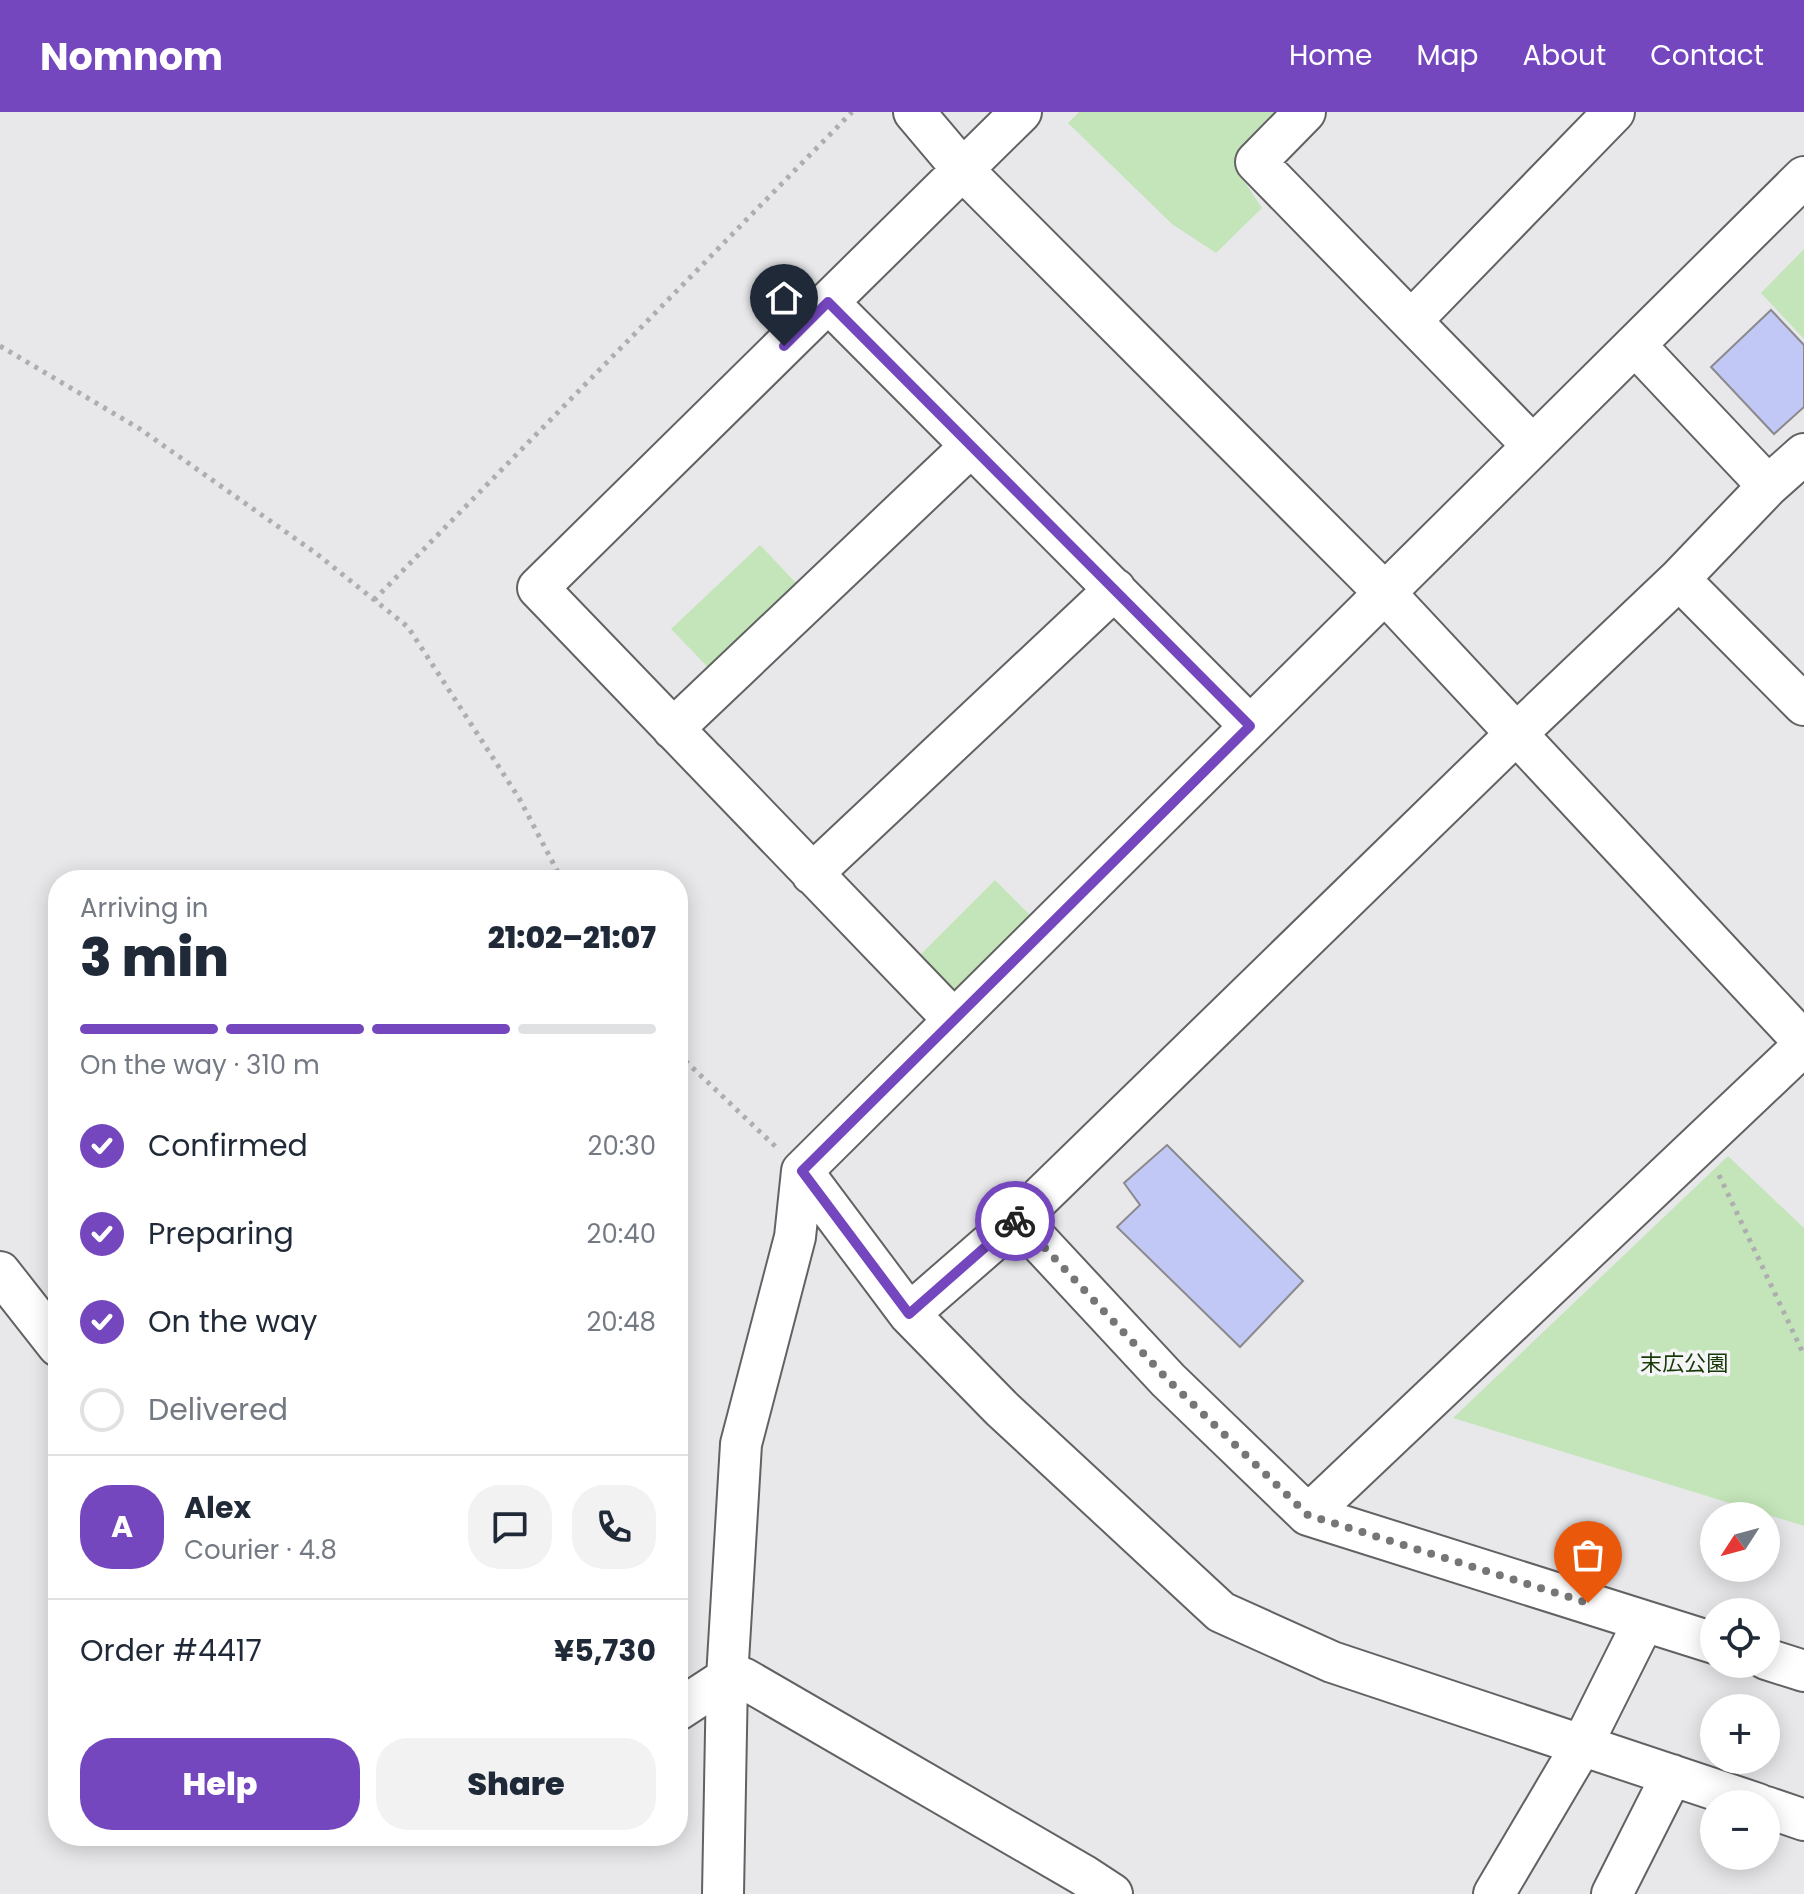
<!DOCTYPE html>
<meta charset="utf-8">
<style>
:root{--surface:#fff;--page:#f2f2f3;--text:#1f2937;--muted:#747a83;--line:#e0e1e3;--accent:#7547bf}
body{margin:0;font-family:Poppins,"Noto Sans JP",sans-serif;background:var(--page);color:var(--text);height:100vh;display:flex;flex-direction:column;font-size:30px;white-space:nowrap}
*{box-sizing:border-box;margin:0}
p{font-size:26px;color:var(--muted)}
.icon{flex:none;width:44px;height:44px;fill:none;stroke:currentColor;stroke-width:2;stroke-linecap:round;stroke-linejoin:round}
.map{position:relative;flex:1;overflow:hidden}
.drawer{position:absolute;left:48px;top:758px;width:640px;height:976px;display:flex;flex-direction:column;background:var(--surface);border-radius:32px;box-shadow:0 4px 20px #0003}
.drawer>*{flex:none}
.needle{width:52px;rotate:234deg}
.tools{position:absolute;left:1700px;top:1390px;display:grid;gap:16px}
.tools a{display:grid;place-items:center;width:80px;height:80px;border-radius:50%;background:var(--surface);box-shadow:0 4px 20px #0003;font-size:40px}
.pin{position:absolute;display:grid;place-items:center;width:68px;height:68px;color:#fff;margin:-82px -34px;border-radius:50% 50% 50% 0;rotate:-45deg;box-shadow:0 0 8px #0007}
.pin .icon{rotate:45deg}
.courier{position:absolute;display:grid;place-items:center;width:80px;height:80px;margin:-40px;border:6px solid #7547bf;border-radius:50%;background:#fff;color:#222;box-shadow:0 2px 10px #0007}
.summary em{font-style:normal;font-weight:800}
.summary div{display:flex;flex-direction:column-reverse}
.summary{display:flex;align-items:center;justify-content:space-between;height:136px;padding:0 32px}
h1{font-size:52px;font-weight:800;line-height:60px}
.bar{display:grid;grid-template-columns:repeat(4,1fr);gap:12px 8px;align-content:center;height:96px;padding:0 32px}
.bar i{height:10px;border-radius:6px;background:var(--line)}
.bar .active{background:var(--accent)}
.bar p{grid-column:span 4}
.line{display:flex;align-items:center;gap:20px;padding:0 32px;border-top:2px solid var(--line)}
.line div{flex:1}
.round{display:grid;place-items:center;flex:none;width:84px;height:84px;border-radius:32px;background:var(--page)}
ol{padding:0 32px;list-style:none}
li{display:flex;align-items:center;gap:24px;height:88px}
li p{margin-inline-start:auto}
li .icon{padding:8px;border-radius:50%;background:var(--accent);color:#fff;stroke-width:4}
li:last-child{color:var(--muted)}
li i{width:44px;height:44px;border:4px solid var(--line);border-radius:50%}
.primary-button{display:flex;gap:16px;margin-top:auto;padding:16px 32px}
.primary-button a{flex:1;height:92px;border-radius:32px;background:var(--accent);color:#fff;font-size:32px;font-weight:800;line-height:92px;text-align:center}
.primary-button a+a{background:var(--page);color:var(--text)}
header{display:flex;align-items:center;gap:48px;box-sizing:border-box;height:112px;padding:0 40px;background:var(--accent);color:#fff}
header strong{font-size:38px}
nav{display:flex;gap:44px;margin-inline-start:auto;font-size:28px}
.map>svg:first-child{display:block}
.green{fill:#c4e5b9}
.building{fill:#c2c8f5;stroke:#8a8a8d;stroke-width:2}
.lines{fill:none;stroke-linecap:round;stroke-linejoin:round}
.minor-casing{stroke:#626264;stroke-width:44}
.path{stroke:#aeaeb0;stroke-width:5;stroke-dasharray:4 6;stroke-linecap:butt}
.minor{stroke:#fff;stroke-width:40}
.done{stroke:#767677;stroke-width:8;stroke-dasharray:0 14.4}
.route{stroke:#7547bf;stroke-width:10}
.labels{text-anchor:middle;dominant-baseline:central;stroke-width:7;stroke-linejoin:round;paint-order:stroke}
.park-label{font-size:22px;fill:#163906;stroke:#f5f5f8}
</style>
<header>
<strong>Nomnom</strong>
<nav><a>Home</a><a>Map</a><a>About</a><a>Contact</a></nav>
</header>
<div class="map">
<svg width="1804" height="1782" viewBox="0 0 1804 1782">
<rect width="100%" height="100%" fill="#e8e8eb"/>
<path class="green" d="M1079,0H1277L1283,6L1271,36L1244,69L1262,96L1216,141L1172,112L1068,11Z
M1804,137V227L1761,181Z
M760,433L814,490L726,574L671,517Z
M995,768L1051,824L951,886L914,849Z
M1728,1044L1804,1116V1414L1453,1306Z"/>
<path class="building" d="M1771,198L1804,233V295L1774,322L1711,255Z
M1167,1033L1303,1169L1240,1235L1117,1115L1140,1093L1124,1071Z"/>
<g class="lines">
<g class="minor-casing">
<path id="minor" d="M914,0L963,58L1385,481L1804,930
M1305,0L1256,50L1533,334
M828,190L1250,614
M1411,209L1614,0
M1635,233L1768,374
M1679,467L1804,593
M673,617L971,334
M812,762L1115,477
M954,908L538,476L1021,0
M802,1059L909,1202L1001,1296L1221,1500L1332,1550L1758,1692
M1018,1107L1168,1268L1308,1403L1714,1531
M0,1160L58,1234
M909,1202L1018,1107L1516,622L1679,467L1768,374L1804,342
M1308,1403L1804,933
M1766,1547L1804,1559
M678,1598L727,1566H743L1083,1763L1112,1782
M1766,1695L1804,1708
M723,1782L727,1566L741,1332L795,1125L802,1059L1804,65
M1494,1782L1582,1633L1644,1509
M1612,1782L1672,1663"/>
</g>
<path class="path" d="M0,234L140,317L317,442L408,515L519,686L562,768
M374,488L852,0
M678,942L776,1035
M1719,1063L1804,1243"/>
<use href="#minor" class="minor"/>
</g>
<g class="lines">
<path class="done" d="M1015,1109L1018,1107L1168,1268L1308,1403L1588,1491"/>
<path class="route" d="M784,234L828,190L1250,614L802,1059L909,1202L1015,1109"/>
</g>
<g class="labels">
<g class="park-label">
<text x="1684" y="1251">末広公園</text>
</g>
</g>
</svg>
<div class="tools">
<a><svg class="needle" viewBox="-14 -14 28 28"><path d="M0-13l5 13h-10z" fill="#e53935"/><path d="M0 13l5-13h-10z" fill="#747a83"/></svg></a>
<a><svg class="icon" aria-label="locate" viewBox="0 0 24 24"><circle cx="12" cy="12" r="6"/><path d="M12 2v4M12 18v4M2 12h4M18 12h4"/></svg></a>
<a>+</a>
<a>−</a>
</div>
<div class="pin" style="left:1588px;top:1491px;background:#ea580c"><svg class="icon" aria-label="bag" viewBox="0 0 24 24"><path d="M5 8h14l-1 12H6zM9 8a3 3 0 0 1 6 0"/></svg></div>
<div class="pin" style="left:784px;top:234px;background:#1f2937"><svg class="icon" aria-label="home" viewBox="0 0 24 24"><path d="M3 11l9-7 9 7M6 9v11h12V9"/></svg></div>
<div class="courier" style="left:1015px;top:1109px"><svg class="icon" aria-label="bike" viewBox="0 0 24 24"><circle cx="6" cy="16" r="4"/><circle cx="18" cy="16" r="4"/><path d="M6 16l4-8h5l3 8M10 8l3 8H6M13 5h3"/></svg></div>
<section class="drawer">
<div class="summary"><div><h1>3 min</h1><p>Arriving in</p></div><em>21:02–21:07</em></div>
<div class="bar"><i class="active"></i><i class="active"></i><i class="active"></i><i></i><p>On the way · 310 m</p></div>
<ol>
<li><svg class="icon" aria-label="check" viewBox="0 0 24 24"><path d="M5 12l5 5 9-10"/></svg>Confirmed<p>20:30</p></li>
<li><svg class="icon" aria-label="check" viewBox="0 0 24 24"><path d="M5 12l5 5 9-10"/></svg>Preparing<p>20:40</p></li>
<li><svg class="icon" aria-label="check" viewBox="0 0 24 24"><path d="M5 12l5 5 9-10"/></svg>On the way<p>20:48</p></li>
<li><i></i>Delivered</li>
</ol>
<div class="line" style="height:144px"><b class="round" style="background:var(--accent);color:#fff">A</b><div><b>Alex</b><p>Courier · 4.8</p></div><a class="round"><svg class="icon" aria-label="chat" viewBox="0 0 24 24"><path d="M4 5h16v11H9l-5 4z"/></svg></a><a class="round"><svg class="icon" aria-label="phone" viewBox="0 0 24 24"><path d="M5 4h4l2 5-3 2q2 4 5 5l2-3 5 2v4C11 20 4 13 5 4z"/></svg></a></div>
<div class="line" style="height:104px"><div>Order #4417</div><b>¥5,730</b></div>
<div class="primary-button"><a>Help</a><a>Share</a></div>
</section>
</div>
